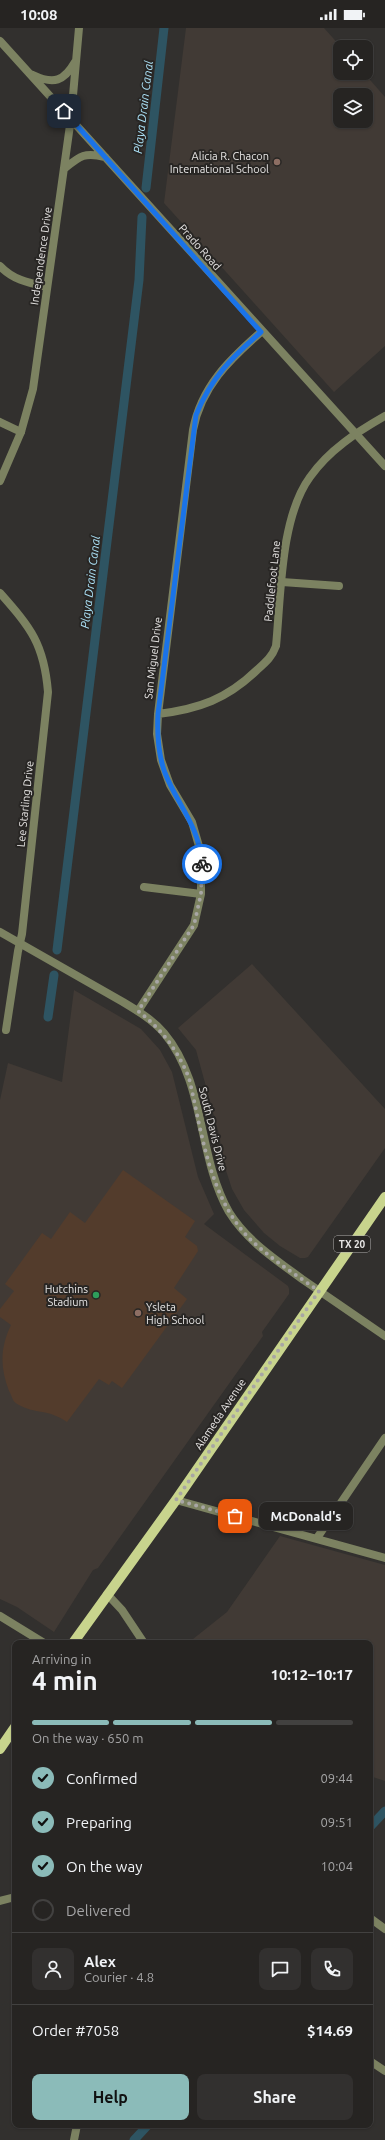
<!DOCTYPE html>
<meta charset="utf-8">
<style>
:root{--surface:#262422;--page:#32302f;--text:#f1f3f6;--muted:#a4a4a5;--line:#424140;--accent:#8bbbb9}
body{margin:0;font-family:Ubuntu,sans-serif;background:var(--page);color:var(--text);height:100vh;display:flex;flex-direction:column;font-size:15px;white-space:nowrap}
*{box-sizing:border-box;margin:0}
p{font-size:13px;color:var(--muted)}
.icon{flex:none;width:22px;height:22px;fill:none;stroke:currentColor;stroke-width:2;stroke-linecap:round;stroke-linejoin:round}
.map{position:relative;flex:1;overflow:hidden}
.sheet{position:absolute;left:12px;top:1612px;width:361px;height:488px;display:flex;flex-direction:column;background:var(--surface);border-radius:8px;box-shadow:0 1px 3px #0004,0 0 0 1px var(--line)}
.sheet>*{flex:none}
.tools{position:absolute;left:333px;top:12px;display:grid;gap:8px}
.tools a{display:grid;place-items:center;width:40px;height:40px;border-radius:8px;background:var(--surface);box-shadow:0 1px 3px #0004,0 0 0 1px var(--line);font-size:20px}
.pin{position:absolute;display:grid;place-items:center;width:34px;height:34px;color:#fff;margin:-17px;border-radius:8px;box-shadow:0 2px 6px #0006}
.courier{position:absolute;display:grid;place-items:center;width:40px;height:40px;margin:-20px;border:3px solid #1a73e8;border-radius:50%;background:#fff;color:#222;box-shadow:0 1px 5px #0007}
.bubble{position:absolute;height:28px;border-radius:8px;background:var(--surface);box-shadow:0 1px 3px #0004,0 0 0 1px var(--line);font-size:13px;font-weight:600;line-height:28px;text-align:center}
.head em{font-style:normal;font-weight:600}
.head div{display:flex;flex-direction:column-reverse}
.head{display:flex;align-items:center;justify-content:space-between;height:68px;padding:0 20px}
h1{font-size:26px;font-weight:600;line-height:30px}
.bar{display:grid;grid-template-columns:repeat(4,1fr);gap:6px 4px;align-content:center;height:48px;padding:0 20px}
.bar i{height:5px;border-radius:3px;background:var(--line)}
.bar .current{background:var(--accent)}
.bar p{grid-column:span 4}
.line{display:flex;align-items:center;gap:10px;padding:0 20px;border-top:1px solid var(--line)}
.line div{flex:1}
.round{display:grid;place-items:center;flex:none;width:42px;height:42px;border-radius:8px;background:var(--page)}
ol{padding:0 20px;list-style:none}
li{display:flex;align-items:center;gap:12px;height:44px}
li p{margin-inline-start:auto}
li .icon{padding:4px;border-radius:50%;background:var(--accent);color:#111;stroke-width:4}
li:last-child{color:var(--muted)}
li i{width:22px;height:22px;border:2px solid var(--line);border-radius:50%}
.action{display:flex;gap:8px;margin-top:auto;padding:8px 20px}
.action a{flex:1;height:46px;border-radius:8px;background:var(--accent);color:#111;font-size:16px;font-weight:600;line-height:46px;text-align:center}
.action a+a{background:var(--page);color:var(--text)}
.status{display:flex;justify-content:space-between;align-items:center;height:28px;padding:0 20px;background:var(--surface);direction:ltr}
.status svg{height:11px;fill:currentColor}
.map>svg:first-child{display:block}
.built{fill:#413a35;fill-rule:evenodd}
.green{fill:#533c2c}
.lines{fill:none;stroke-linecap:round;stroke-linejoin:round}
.canal{stroke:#2e5462;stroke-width:9}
.minor{stroke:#7c8261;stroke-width:8}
.tertiary{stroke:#7c8261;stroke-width:8}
.primary{stroke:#c8d48d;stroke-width:10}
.done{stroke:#a8a6a5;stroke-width:4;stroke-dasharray:0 7.2}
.route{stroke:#1a73e8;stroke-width:5}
.education-dot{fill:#8d6e63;stroke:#282624;stroke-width:1.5}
.leisure-dot{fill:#2e9e5b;stroke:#282624;stroke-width:1.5}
.labels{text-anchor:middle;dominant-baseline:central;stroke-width:4;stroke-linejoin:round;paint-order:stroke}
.shield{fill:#282624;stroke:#aeacab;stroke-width:1}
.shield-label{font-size:10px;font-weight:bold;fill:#e8e6e5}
.poi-label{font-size:11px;fill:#e8e6e5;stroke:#282624;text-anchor:end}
.street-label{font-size:11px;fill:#e8e6e5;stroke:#282624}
.water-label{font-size:12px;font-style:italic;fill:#ace2f8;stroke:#282624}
</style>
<div class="status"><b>10:08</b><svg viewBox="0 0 49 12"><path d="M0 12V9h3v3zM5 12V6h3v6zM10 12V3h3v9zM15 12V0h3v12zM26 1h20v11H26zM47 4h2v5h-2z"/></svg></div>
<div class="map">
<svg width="385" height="2112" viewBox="0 0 385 2112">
<rect width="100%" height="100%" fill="#32302e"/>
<path class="built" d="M186,0H324L341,19L340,45H364L385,69V318L334,364L164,175ZM340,67H366V93H340Z
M252,936L385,1081V1120L308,1229L305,1230H300L280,1218L264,1205L244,1182L232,1161L221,1127L220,1110L196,1022L178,1000Z
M74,962L141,1001L160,1022L172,1044L198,1149L214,1186L204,1196L288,1258L289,1261V1266L262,1304L263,1308L98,1540L93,1542L54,1604L17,1579L0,1571V1072L8,1035L62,1054Z
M280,1508L385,1537V1753L370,1748V1615H188L227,1584Z"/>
<path class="green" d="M123,1142L195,1193L185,1209L197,1218L198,1223L174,1260L187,1271L122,1360L112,1353L109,1357L99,1351L67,1394C49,1381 35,1386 19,1377C11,1373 13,1369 9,1363C0,1339 0,1320 11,1297L0,1289V1281L14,1263L5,1256L42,1205L51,1211L70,1184L85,1195Z"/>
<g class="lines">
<path class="canal" d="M146,160L164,0
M57,922L139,252L142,189
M48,989L54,947
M370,1799L385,1783
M134,2112L148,2097"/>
<path class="minor" d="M0,238C13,252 29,255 47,259
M0,394L21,404
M282,554L339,558
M0,565C31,600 44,616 48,664L22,906L18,923L6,1002
M158,686C199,681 227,671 257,642C266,634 272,629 276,618C281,568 280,490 310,449C329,422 357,404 385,388
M144,859L201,866
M138,983L194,897L201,866V825L192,794L170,757L161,732L157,706L158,686L193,402C201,359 229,332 261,304
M176,1472L385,1530
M317,1510L385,1410
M0,1588L44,1615
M0,1873L15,1869
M370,1890L385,1901
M370,2033L385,2043"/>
<path class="tertiary" d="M0,13L385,438
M33,47C54,57 64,53 75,34
M64,141C80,128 84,124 105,129
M0,453L21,404L33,361L71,90L79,0
M0,904L123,974C138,983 153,992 164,1005C206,1055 197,1128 229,1184C247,1213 275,1231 302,1251C330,1270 357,1289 385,1308
M107,1566L122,1582L144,1615
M74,2112L77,2097"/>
<path class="primary" d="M73,1615L176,1472L385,1169
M0,1721L15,1699"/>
</g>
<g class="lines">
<path class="done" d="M202,836L201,866L194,897L138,983C162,1002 177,1021 189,1050C202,1104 209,1171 251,1212C271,1231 296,1247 319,1263L176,1472L235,1488"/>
<path class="route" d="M64,83L261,304C231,330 211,350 196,387L158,686C157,706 158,726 165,745C178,778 199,797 202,836"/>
</g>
<g class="education-dot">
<circle cx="277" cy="134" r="4"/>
<circle cx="138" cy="1285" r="4"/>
</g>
<circle class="leisure-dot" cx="96" cy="1267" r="4"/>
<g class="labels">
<rect class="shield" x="334" y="1208" width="36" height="16" rx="3"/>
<g class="shield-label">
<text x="352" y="1216">TX 20</text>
</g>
<g class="poi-label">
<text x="269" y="128">Alicia R. Chacon<tspan x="269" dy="13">International School</tspan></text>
<text x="88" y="1261">Hutchins<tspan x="88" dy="13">Stadium</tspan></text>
<text x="146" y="1279" text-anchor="start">Ysleta<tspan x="146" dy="13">High School</tspan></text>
</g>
<g class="street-label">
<text transform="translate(200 219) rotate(48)">Prado Road</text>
<text transform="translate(41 228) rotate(-82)">Independence Drive</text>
<text transform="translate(272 553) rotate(-84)">Paddlefoot Lane</text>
<text transform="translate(153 630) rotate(-83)">San Miguel Drive</text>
<text transform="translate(25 776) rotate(-84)">Lee Starling Drive</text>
<text transform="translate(213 1101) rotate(76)">South Davis Drive</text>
<text transform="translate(220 1386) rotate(-56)">Alameda Avenue</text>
</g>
<g class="water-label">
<text transform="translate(143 79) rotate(-83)">Playa Drain Canal</text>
<text transform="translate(90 554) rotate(-83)">Playa Drain Canal</text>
</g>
</g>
</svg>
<div class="tools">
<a><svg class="icon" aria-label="locate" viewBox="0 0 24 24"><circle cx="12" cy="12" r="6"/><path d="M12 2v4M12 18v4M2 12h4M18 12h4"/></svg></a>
<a><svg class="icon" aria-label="layers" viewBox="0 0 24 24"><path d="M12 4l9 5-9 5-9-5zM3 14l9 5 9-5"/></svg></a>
</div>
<div class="pin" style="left:235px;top:1488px;background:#ea580c"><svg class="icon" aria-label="bag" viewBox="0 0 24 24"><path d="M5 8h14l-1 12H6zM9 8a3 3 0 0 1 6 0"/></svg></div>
<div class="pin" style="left:64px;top:83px;background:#1f2937"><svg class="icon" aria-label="home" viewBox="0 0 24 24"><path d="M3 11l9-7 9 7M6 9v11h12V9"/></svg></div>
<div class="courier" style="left:202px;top:836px"><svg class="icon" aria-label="bike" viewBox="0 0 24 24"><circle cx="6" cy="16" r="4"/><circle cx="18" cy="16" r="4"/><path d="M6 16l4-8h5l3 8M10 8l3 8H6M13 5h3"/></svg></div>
<div class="bubble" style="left:259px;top:1474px;width:94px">McDonald's</div>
<section class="sheet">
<div class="head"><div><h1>4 min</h1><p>Arriving in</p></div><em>10:12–10:17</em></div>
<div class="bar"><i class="current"></i><i class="current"></i><i class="current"></i><i></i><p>On the way · 650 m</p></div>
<ol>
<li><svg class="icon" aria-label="check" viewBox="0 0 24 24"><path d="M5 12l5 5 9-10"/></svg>Confirmed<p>09:44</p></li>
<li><svg class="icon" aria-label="check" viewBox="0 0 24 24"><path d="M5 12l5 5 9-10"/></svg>Preparing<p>09:51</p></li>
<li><svg class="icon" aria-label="check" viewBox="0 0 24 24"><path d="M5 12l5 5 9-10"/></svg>On the way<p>10:04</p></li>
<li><i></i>Delivered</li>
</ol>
<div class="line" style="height:72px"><a class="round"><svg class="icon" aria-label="person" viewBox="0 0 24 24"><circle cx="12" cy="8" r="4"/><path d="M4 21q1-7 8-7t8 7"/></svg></a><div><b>Alex</b><p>Courier · 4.8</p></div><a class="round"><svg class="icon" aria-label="chat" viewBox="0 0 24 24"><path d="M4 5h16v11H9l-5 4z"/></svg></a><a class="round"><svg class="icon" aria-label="phone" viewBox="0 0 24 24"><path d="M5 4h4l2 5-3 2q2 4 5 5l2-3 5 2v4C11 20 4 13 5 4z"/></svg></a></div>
<div class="line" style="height:52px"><div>Order #7058</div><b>$14.69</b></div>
<div class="action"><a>Help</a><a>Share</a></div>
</section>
</div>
